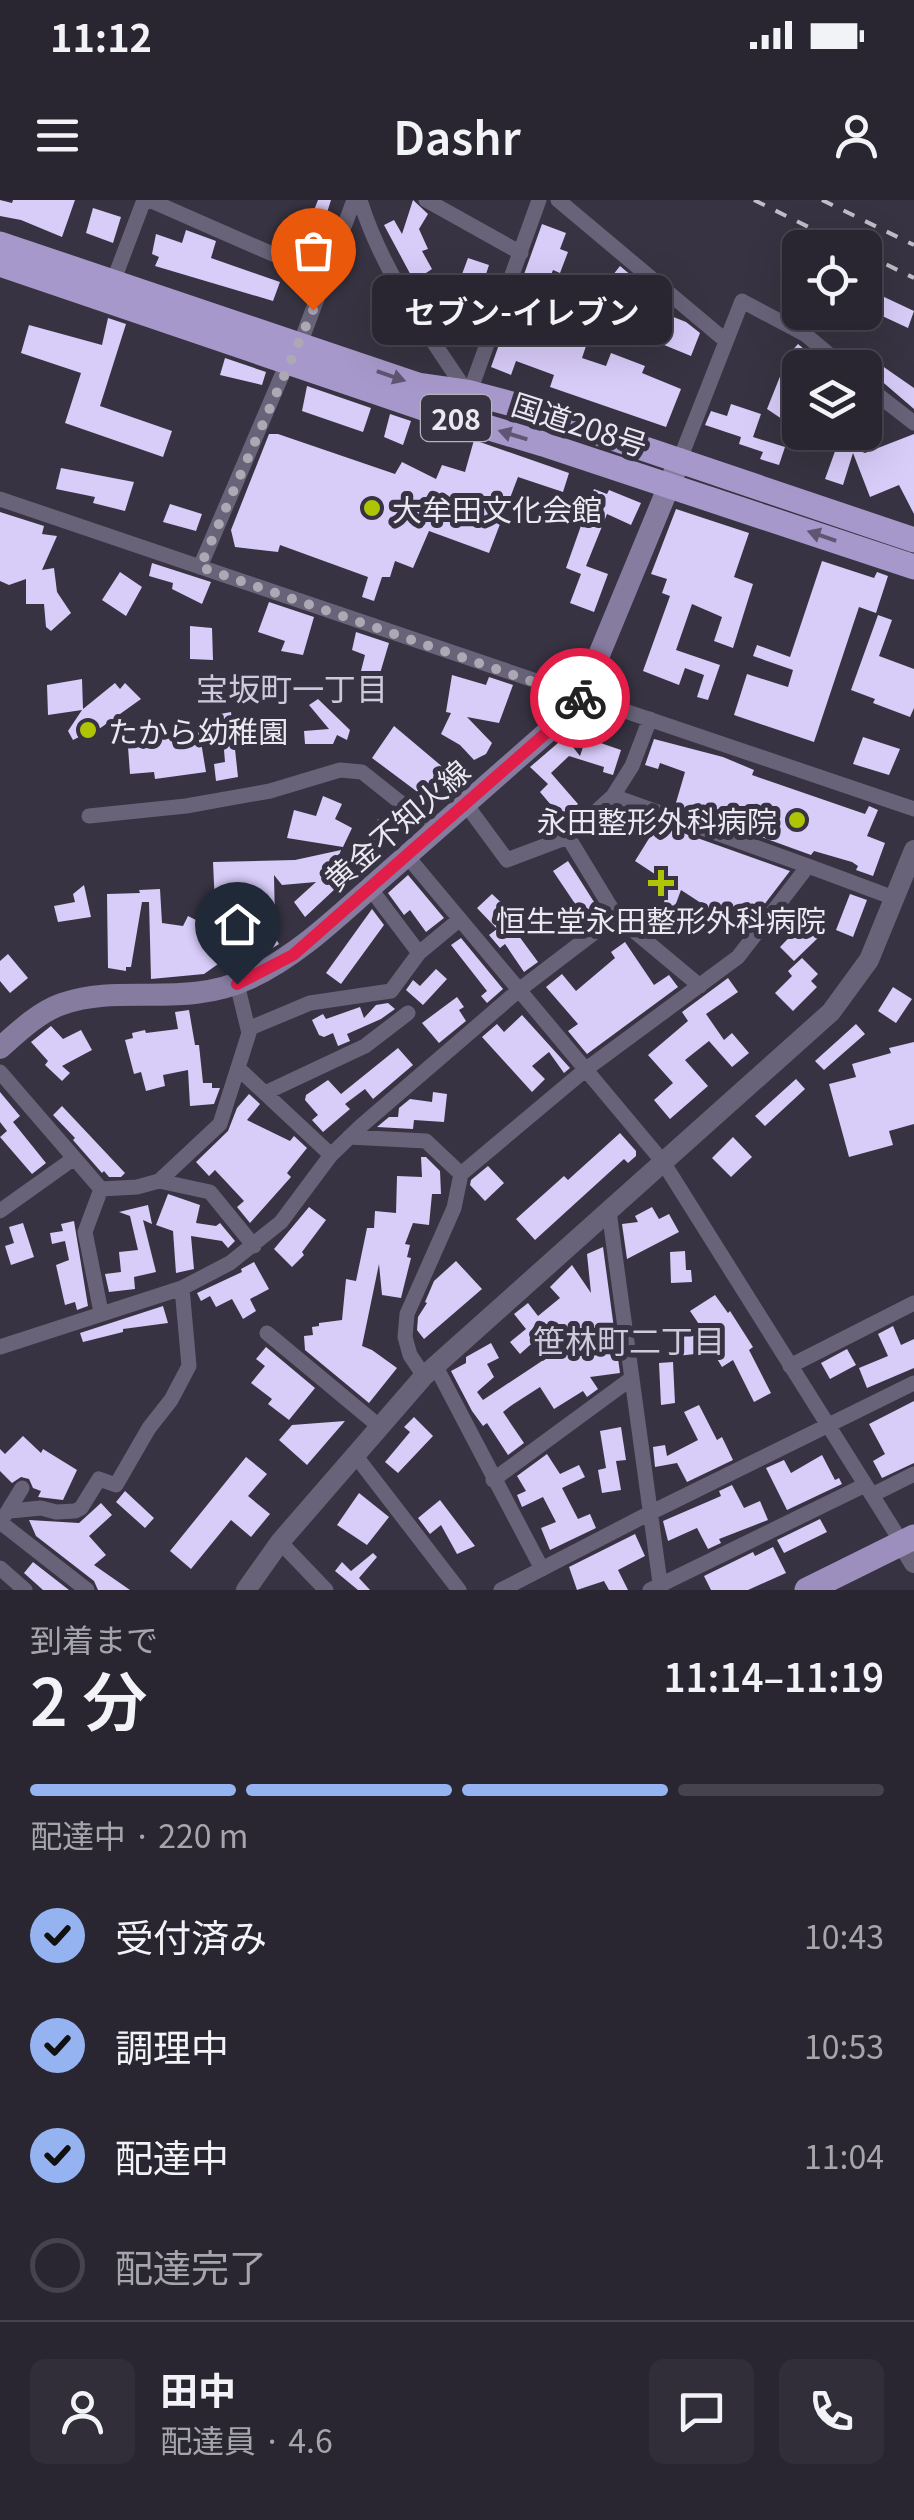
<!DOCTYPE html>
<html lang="ja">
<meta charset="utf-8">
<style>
:root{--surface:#292632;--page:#312e3a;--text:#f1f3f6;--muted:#a5a5ac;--line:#45434d;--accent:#95b2f1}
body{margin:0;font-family:Georgia,"Noto Sans JP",serif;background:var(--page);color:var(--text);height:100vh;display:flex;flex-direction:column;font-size:38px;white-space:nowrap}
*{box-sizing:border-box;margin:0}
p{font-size:32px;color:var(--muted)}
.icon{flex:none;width:55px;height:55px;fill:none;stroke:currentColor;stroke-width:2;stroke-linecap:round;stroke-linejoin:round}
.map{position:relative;height:1390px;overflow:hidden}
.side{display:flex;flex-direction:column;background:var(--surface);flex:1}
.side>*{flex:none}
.controls{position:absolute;left:782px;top:30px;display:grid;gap:20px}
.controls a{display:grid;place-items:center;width:100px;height:100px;border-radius:15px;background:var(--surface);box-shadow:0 10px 40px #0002,0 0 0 2px var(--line);font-size:50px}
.pin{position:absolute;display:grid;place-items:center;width:85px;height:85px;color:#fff;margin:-102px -42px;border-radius:50% 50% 50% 0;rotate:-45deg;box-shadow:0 0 10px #0007}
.pin .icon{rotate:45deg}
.courier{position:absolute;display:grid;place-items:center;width:100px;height:100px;margin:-50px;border:8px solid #e11d48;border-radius:50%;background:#fff;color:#222;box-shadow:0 2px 12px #0007}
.bubble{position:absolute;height:70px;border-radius:15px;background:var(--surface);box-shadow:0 10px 40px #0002,0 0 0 2px var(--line);font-size:32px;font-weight:600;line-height:70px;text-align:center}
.head em{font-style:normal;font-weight:600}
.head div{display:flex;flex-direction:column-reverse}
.head{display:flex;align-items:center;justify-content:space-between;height:170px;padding:0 30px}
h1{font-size:65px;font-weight:600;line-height:75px}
.bar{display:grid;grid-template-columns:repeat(4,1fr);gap:15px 10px;align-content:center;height:120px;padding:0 30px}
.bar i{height:12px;border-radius:8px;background:var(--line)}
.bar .active{background:var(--accent)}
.bar p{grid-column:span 4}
.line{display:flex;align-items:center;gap:25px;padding:0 30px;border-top:2px solid var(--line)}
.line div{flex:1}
.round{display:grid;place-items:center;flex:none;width:105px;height:105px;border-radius:15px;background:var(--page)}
ol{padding:0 30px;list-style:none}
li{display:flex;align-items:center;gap:30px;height:110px}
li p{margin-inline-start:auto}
li .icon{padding:10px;border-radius:50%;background:var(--accent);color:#111;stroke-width:4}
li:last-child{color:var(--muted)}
li i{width:55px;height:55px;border:5px solid var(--line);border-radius:50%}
.status{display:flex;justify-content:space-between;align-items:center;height:70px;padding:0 50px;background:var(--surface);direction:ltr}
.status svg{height:28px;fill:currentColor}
header{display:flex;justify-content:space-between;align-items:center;height:130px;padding:0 30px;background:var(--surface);font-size:45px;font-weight:600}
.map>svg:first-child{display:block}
.building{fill:#d8ccf9}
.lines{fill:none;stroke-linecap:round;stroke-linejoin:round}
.minor{stroke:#69637a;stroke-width:15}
.tertiary{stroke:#69637a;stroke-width:20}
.secondary{stroke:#867ca0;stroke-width:22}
.primary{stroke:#9c8fbd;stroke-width:25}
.trunk{stroke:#a698ca;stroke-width:25}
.rail{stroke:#c0bdc8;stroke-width:4;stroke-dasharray:12 12;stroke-linecap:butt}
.oneway{fill:#5e5672}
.done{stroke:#aca9b4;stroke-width:10;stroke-dasharray:0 18}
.route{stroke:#e11d48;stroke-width:12}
.poi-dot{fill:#afc504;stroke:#373342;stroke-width:4}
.labels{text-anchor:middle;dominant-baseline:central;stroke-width:10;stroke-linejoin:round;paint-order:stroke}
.shield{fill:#373342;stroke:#b5b2bd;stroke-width:2.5}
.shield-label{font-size:28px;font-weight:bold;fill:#ebe8f2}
.street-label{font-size:30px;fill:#ebe8f2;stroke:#373342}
.poi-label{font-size:30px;fill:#ebe8f2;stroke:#373342;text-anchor:start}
.neighbourhood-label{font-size:32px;fill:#cecadd;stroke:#373342}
</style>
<div class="status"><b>11:12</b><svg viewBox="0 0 49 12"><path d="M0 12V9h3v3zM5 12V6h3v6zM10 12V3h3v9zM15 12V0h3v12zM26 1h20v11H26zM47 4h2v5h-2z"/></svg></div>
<header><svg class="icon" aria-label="menu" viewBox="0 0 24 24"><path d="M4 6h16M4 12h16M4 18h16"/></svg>Dashr<svg class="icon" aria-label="person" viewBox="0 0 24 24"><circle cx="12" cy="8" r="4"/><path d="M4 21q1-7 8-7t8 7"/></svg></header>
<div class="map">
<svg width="914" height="1390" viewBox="0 0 914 1390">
<rect width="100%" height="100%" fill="#373342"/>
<path class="building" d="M0,0L12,3L13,0H75L62,37L21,20L0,16Z
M318,0H331L316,47L301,43Z
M413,0L428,14L419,29L428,49L422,51L432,69L414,81L384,25L394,20L402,34Z
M93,8L121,17L113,43L86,33Z
M542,24L566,33L560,49L568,52L560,73L553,70L540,103L517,94Z
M186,30L216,41L211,58L280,82L273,101L155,66L159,57L152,54L156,34L182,43Z
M468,58L489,65L471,120L448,112Z
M620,66L657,97L655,100L668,107L666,114L686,122L700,133L691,156L581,111L596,74L609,80Z
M865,88L914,111L908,128L865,108Z
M108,118L126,124L100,206L172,231L163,257L65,223L81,173L21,153L29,125L102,145Z
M506,125L520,130L517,138L539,145L544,130L587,143L582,158L606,166L611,153L645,166L642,173L681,189L666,227L550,187L554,175L516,161L511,175L491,167Z
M798,144L827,168H800V231L767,209L789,154Z
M225,158L266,172L262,185L220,175Z
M878,163L914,188V209L871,172Z
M307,186L371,208L363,232L302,211Z
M731,204L761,214L753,237L785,247L779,265L760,259L763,252L739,244L741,237L705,225L711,211L727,216Z
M390,214L411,221L403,245L384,237Z
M842,232H858L846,246L865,253L914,234V314L899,285L870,297L853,253L843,285L825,279Z
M269,234H278L395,274L402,262L436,279L442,265L465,272L474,240L569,273L563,292L518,277L489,353L429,331L413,368L395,361L390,377H382L374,401L362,397L368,377L280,345L278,352L235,347L231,330Z
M61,268L134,282L125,311L93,303L95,297L56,289Z
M594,289L607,294L609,290L641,303L631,325L607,314L586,366L608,374L594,412L570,403L581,374L566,368Z
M170,304L202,314L196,331L163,322Z
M676,309L749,333L734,377L753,384L733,448L714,441L722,417L692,404L676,450L720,465L708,500L697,497L704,475L685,468L679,485L643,471L670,396L662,393L667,379L651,374Z
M0,312L44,326L42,334L57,336L42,370L54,368L57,392L71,413L51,431L46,427L44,404H26V379L9,385L0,381Z
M822,361L874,378L877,372L888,376L876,413L859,407L814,542L734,515L747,474L788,487L793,470L753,456L757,445L790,457Z
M152,363L211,382L202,404L172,389L173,383L149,376Z
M120,372L142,387L126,416L102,400Z
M269,402L314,417L303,455L281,451L285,441L258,432Z
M878,415L892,420L879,456L914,469V508L910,517L873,503L875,499L851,490Z
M190,426L212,428L213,460L190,459Z
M356,432L389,443L376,487L359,479L365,455L352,450Z
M452,475L486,485L489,477L513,485L499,523L467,517L492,543L486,554L474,560L460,545L441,534L451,513L446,512Z
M82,479L83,509L115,483L120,489L125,483L141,499L85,539L81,536L73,540L68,531L82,510L48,515L47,485Z
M318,499L350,530L347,540L337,535L333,544H305L304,531L329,529L309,505Z
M231,512L238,577L216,581L214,564L225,562L223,538L201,542L206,572L155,579L154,572L130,574L128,547L151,546L150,539L172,538L171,530L210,526L209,516Z
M394,526L451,574L431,602L372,558Z
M565,537L580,556L586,538L621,550L613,575L603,572L604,567L569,556L551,573L578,604L562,618L540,592L548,584L530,567Z
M863,537L900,549L889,575L853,564Z
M654,539L723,557L754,570L752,575L865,614L869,606L878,610L867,636L885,643L873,676L856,670L858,666L852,662L814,651L811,655L675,606L685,572L660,563L658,569L645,565Z
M323,596L342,604L335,619L352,628L343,647L287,638L294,610L316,616Z
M378,619L392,625L381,653L365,648Z
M658,624L790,671L744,731L681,690L665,733L643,724L650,704L662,708L670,684L635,661Z
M341,650L338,658L350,675L305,717L294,702L316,682L282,685L274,675L275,723L268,726L279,744L265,753L248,761L234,739L214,752L221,762L204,774L151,779L149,702H142L131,767H126V771L108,768L107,694L140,693L139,690L160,689L162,723L183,726L188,716L202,723L200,708L215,706L213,662L295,660Z
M568,661L601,713L588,723L553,671Z
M408,675L444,718L426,732L410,710L404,715L388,693Z
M84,685L91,717L58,722L54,706L75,702L73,694Z
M492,694L507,708L502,713L538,762L524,772L505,744L500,748L489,735L497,729L477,708Z
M850,694L867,700L853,737L836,730Z
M372,709L384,725L341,784L326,773Z
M806,720L821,735L794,761L780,747Z
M461,738L503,789L487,803L481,796L487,791L451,745Z
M625,742L654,785L669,775L678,787L587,854L568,831L578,824L546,787L562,774L576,791L615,758L611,752Z
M8,754L28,778L10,793L0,781V761Z
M802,758L818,774L811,781L817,787L793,811L775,793L792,776L788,771Z
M436,769L447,779L423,805L406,790L413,780L420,786Z
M728,778L738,792L706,814L724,840L732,833L749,853L732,867L709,841L685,860L708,886L670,919L654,900L673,883L648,855L688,821L682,812Z
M893,787L912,799L896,823L878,811Z
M457,797L464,807L459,810L466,821L439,843L422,823Z
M388,803L395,809L381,819L347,834L350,841L338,846L333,833L324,837L319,835L312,820L323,814L326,819L360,807L364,818L376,805Z
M189,810L195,845H199L203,883H212V888H220L214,904L190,906L188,870L163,875L165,886L146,891L141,872L134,874L125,840L133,838L132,833L145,830L146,833L178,829L175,812Z
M522,815L570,868L564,873L549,852L532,866L545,879L532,892L482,837L497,824L504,832Z
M856,824L865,834L824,870L815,861Z
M51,826L63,839L81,830L92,850L62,866L70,873L62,881L45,865L48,861L31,842Z
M914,842V924L889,931L893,945L849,957L829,884L856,877L852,864L891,853L889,848Z
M398,848L413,865L373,899L365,889L345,904L350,909L323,932L312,920L318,915L305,900L306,895L328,880L341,894Z
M796,879L805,889L765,926L755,916Z
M0,892L20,916L13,922L46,963L32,974L0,937L7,931L0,922Z
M433,892L447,894L444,922L414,920L413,929L377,927L389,917H398L399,908L410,899L432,902Z
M249,894L260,904L247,920L290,941L294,936L307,948L287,973L291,977L250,1023L237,1007L244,1001L215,970L209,976L196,962L228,931L237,908Z
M62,906L125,973L121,977H109L104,971L102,973L73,940L75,938L53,915Z
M620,933L636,951V956L628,963L624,959L535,1040L516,1019L564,976L568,980Z
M733,937L752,957L731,977L712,958Z
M421,957H426L440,971L441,994H432L429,1025L413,1023L405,1044L410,1045L407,1057L411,1058L401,1098L382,1095L379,1064L362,1146L372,1150L397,1168L369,1203L305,1150L304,1136L313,1135L312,1127L319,1126V1123L342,1120L346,1079L356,1081L367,1028H374L375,1011L396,1013L397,976L422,977Z
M488,966L504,983L485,1001L470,985L471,980Z
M168,994L200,1005L196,1023L216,1026L220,1023L235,1041L228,1048L222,1041L191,1036L194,1069L176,1073L173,1031L156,1025Z
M148,1005L152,1024L143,1020L156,1072L134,1077L135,1089L109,1092L105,1074L121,1072L119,1052L138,1050L130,1016L119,1012Z
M309,1007L326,1020L302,1052L304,1055L292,1067L274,1049Z
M652,1007L659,1019L669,1014L679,1032L627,1059L622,1024L638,1022L635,1016Z
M74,1021L88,1106L77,1110L75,1102L65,1105L56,1065L69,1060L65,1041L52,1044L50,1033L63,1031L61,1024Z
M23,1023L34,1057L11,1065L5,1046L14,1043L9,1027Z
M603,1047L620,1173L590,1177L598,1189L587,1197L583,1191L554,1209L540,1187L512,1205L503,1212L524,1243L508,1255L487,1223L483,1226L472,1211L451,1171L466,1163V1157L491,1143L499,1158L487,1164L494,1177L477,1192L483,1200L563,1147L548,1129L520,1154L510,1142L526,1129L514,1114L528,1103L538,1116L560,1098L550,1087L572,1065L591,1093L587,1054Z
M685,1051L686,1070H691L692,1082L671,1083L670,1052Z
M456,1061L482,1089L424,1139L417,1130L418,1117L427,1103L425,1102L434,1081Z
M254,1062L269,1089L250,1099L256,1111L243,1119L232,1099L216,1107L210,1096L201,1101L197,1093L242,1072L241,1069Z
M715,1095L728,1113L730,1111L753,1147L749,1150L771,1193L754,1202L733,1160L722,1167L713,1152L677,1156L674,1136L705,1133L690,1111Z
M163,1106L168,1123L123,1129V1132L83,1142L80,1133Z
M893,1126L901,1145L914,1139V1168L867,1188L859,1168L888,1156L878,1134Z
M266,1147L315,1188L289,1220L268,1204L272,1199L251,1183L265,1166L256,1159Z
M847,1149L856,1165L830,1179L821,1163Z
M673,1162L675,1203L661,1205L659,1163Z
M914,1201V1263L882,1278L873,1261L885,1254L869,1224Z
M699,1205L717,1240L722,1237L733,1260L687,1282L677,1263L655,1267L653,1247L665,1245L667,1256L698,1240L684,1212Z
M414,1217L433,1236L398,1273L385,1262L410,1232L404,1227Z
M345,1221L307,1265L279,1240L292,1225Z
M621,1227L626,1260L616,1261L621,1290L602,1293L598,1270L606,1268L600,1231Z
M23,1236L41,1253L43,1249L77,1270L63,1300L38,1297L41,1291L33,1288L29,1279L21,1277L12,1283L0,1271V1249L5,1254Z
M547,1254L560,1274L579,1265L585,1277L562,1288L578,1319L590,1314L596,1328L550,1350L541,1328L556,1322L543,1297L522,1307L517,1295L526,1291L517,1276Z
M822,1255L835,1280L839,1278L842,1284L787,1310L766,1268L784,1260L791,1273Z
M246,1257L267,1274L248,1296L270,1314L251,1337L231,1320L191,1369L170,1351Z
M732,1285L744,1308L760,1301L768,1320L719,1339L721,1343L708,1349L697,1328L668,1341L663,1321L721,1296L719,1291Z
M125,1291L154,1318L145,1328L116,1302Z
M359,1293L389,1317L367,1345L337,1325Z
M440,1300L465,1333L475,1346L457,1354L441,1325L430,1334L418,1318Z
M101,1303L112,1315L89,1336L106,1355L94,1365L130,1390H98L94,1381L36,1336L29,1320L79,1323Z
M820,1319L827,1332L784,1353L777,1340Z
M635,1334L645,1356L618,1370L628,1390H609L604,1381L577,1390L569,1367Z
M773,1347L786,1373L748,1390H711L704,1376L753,1352L755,1356Z
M373,1353L377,1357L359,1378L370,1390H358L335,1371L342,1362L351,1371Z
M33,1362L69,1390H43L24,1373Z"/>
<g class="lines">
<path class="minor" d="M149,0L325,77
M360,0C382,71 426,131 467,192
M426,0L521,53
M558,0L726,141
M110,90L144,0
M865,185L914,223
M460,219L539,0
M680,259L742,101L806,135L845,168
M0,299L914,609
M200,367L288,161L300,144L354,0
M613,596L808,666
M465,603L507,660L568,637L613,596L632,566L650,519
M89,616L186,606L270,591L340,570L362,572L435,630
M568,637L616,716L700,786
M407,656L663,962L902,1343
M370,688L419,753
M248,829L310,803L391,791L419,753L460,719
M239,869L331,955
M0,872L101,989L137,987L159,981L220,924L249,833L237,784
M265,893L365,846L408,813
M349,937L426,941L461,974
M159,981L210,992L254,1046
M0,1011L73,959
M609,1011L661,1390
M101,1112L85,1032L101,989
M267,1133L380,1227
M0,1147L182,1088L230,1063L281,1022L331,955L361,926L519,790L616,716
M435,1165L542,1369
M790,1166L914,1103
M424,1176L410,1155L405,1137L407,1114L454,1008L461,974L585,870L738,757L808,666L894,698
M355,1255L459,1390
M493,1280L632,1178
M872,1295L914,1274
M10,1311L41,1308L56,1312L75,1311L81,1308L99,1279L116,1285L149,1228L171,1200L189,1166L182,1088
M6,1314L22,1288
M0,1322L87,1390
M280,1342L326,1390
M0,1368L25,1390
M501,1390L650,1313L914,1183
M650,1390L865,1285"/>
<path class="tertiary" d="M902,1343L914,1363
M246,1390L280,1342L424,1176L831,812L869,760L914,650"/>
<path class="secondary" d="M0,848C18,832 39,812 62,804C122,783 184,809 250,778C299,755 338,716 378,681C439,627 500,573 562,519L582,496L680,259"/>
<path class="primary" d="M807,1390L914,1337"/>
<path class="trunk" d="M0,44L418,185L467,192L512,204L914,340
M0,64L423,208L543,244L914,367"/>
<path class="rail" d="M754,0L851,48
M822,0L914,45
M865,54L914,78"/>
</g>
<defs><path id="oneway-solid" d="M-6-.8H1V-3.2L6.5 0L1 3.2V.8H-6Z" transform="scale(2.5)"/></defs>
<g class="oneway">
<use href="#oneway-solid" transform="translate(391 176) rotate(19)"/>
<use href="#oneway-solid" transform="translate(513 235) rotate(-163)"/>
<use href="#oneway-solid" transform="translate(822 336) rotate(-161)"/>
</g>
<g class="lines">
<path class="done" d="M313,110L200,367L580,498"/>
<path class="route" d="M237,784L293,755L562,519L580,498"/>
</g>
<g class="poi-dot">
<circle cx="372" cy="308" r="10"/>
<circle cx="88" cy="530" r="10"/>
<circle cx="797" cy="620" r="10"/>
<path d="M656 668h10v10h10v10h-10v10h-10v-10h-10v-10h10z"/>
</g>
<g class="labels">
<rect class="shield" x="421" y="195" width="70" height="46" rx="8"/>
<g class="shield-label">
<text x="456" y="218">208</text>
</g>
<g class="street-label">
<text transform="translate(580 223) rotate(18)">国道208号</text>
<text transform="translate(396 624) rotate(-41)">黄金不知火線</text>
</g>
<g class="poi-label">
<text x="392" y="308">大牟田文化会館</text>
<text x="108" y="530">たから幼稚園</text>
<text x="777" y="620" text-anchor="end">永田整形外科病院</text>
<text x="661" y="719" text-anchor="middle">恒生堂永田整形外科病院</text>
</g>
<g class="neighbourhood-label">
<text x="292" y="487">宝坂町一丁目</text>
<text x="629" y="1139">笹林町二丁目</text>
</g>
</g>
</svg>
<div class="controls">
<a><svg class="icon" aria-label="locate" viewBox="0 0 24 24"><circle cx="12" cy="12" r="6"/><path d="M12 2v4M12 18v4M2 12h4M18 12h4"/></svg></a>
<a><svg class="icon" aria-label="layers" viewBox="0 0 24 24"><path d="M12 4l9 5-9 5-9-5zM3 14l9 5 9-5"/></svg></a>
</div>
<div class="pin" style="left:313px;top:110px;background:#ea580c"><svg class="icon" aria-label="bag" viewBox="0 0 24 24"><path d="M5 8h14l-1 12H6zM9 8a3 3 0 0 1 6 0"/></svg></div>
<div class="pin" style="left:237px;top:784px;background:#1f2937"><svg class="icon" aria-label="home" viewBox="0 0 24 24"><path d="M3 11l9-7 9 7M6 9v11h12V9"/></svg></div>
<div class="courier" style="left:580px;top:498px"><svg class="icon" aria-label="bike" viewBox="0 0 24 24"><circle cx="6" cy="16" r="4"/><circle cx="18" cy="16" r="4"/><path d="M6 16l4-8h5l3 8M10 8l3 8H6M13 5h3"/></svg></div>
<div class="bubble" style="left:372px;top:75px;width:300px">セブン-イレブン</div>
</div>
<section class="side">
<div class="head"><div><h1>2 分</h1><p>到着まで</p></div><em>11:14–11:19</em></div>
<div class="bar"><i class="active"></i><i class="active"></i><i class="active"></i><i></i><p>配達中 · 220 m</p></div>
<ol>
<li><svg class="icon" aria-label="check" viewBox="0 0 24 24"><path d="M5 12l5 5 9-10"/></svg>受付済み<p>10:43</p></li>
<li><svg class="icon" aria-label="check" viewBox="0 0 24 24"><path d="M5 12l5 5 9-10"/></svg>調理中<p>10:53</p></li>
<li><svg class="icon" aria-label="check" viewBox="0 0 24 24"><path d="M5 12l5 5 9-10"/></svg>配達中<p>11:04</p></li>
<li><i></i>配達完了</li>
</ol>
<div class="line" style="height:180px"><a class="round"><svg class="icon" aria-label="person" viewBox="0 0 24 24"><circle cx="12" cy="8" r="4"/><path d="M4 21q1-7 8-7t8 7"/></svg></a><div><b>田中</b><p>配達員 · 4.6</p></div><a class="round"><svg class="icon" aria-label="chat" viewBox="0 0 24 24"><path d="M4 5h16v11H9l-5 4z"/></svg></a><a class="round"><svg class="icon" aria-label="phone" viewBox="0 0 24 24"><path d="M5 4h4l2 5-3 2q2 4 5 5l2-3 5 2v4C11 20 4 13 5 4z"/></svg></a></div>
</section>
